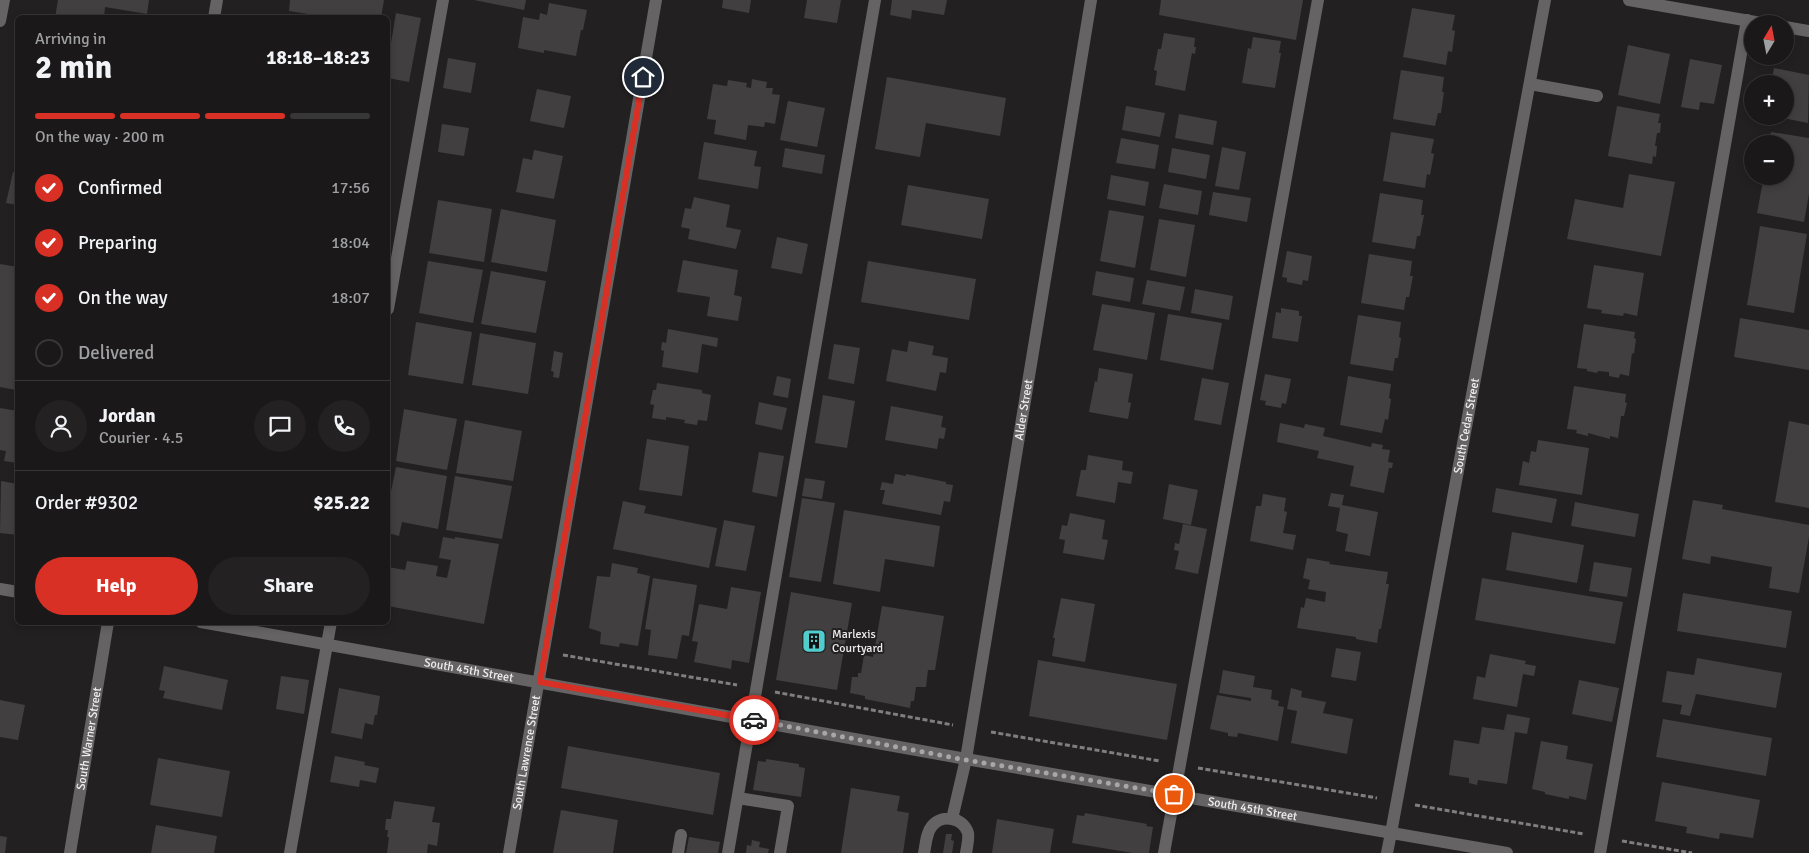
<!DOCTYPE html>
<meta charset="utf-8">
<style>
:root{--surface:#1a1819;--page:#232122;--text:#f1f3f6;--muted:#9fa0a2;--line:#383738;--accent:#d93025}
body{margin:0;font-family:Signika,sans-serif;background:var(--page);color:var(--text);height:100vh;display:flex;flex-direction:column;font-size:19px;white-space:nowrap}
*{box-sizing:border-box;margin:0}
p{font-size:16px;color:var(--muted)}
.icon{flex:none;width:28px;height:28px;fill:none;stroke:currentColor;stroke-width:2;stroke-linecap:round;stroke-linejoin:round}
.map{position:relative;flex:1;overflow:hidden}
.panel{position:absolute;left:15px;top:15px;width:375px;height:610px;display:flex;flex-direction:column;background:var(--surface);border-radius:8px;box-shadow:0 2px 8px #0003,0 0 0 1px var(--line)}
.panel>*{flex:none}
.needle{width:32px;rotate:10deg}
.fabs{position:absolute;left:1744px;top:15px;display:grid;gap:10px}
.fabs a{display:grid;place-items:center;width:50px;height:50px;border-radius:50%;background:var(--surface);box-shadow:0 2px 8px #0003,0 0 0 1px var(--line);font-size:25px}
.pin{position:absolute;display:grid;place-items:center;width:42px;height:42px;color:#fff;margin:-21px;border:2px solid #fff;border-radius:50%;box-shadow:0 1px 5px #0007}
.courier{position:absolute;display:grid;place-items:center;width:50px;height:50px;margin:-25px;border:4px solid #d93025;border-radius:50%;background:#fff;color:#222;box-shadow:0 1px 6px #0007}
.summary em{font-style:normal;font-weight:700}
.summary div{display:flex;flex-direction:column-reverse}
.summary{display:flex;align-items:center;justify-content:space-between;height:85px;padding:0 20px}
h1{font-size:32px;font-weight:700;line-height:38px}
.bar{display:grid;grid-template-columns:repeat(4,1fr);gap:8px 5px;align-content:center;height:60px;padding:0 20px}
.bar i{height:6px;border-radius:4px;background:var(--line)}
.bar .current{background:var(--accent)}
.bar p{grid-column:span 4}
.line{display:flex;align-items:center;gap:12px;padding:0 20px;border-top:1px solid var(--line)}
.line div{flex:1}
.round{display:grid;place-items:center;flex:none;width:52px;height:52px;border-radius:26px;background:var(--page)}
ol{padding:0 20px;list-style:none}
li{display:flex;align-items:center;gap:15px;height:55px}
li p{margin-inline-start:auto}
li .icon{padding:5px;border-radius:50%;background:var(--accent);color:#fff;stroke-width:4}
li:last-child{color:var(--muted)}
li i{width:28px;height:28px;border:2px solid var(--line);border-radius:50%}
.primary-button{display:flex;gap:10px;margin-top:auto;padding:10px 20px}
.primary-button a{flex:1;height:58px;border-radius:30px;background:var(--accent);color:#fff;font-size:20px;font-weight:700;line-height:58px;text-align:center}
.primary-button a+a{background:var(--page);color:var(--text)}
.map>svg:first-child{display:block}
.building{fill:#423f40}
.lines{fill:none;stroke-linecap:round;stroke-linejoin:round}
.path{stroke:#817e7f;stroke-width:3;stroke-dasharray:5 2.5;stroke-linecap:butt}
.service{stroke:#656364;stroke-width:12}
.minor{stroke:#656364;stroke-width:12}
.tertiary{stroke:#656364;stroke-width:12}
.done{stroke:#a9a6a7;stroke-width:5;stroke-dasharray:0 9}
.route{stroke:#d93025;stroke-width:6}
.labels{text-anchor:middle;dominant-baseline:central;stroke-width:4;stroke-linejoin:round;paint-order:stroke}
.street-label{font-size:12px;fill:#f1eeef;stroke:#232021}
.poi-label{font-size:12px;fill:#f1eeef;stroke:#232021;text-anchor:start}
</style>
<div class="map">
<svg width="1809" height="853" viewBox="0 0 1809 853">
<rect width="100%" height="100%" fill="#232021"/>
<path class="building" d="M58,0H149L147,14L105,7L104,18H55Z
M290,0H384L381,18H307L308,14L289,11Z
M474,0H526L524,10Z
M723,0H751L749,13L722,8Z
M807,0H841L837,23L804,18Z
M892,0H947L944,15L912,10L911,19L890,15Z
M1161,0H1303L1296,40L1159,15Z
M549,3L587,10L583,30H581L576,56L544,50V53L518,48L523,17L539,20L540,13L547,15Z
M1412,8L1455,15L1452,30L1455,31L1452,52L1448,51L1446,65L1403,57Z
M396,13L421,18L409,82L388,78V61Z
M1164,33L1195,38L1194,47H1196L1195,54L1192,53L1185,91L1155,85L1157,71L1154,70L1158,49H1161Z
M1253,37L1281,41L1279,53H1281L1275,88L1242,83L1248,48L1251,49Z
M1628,45L1670,54L1660,104L1618,95Z
M448,58L476,63L471,93L443,88Z
M1690,59L1722,65L1714,104L1700,102L1699,110L1681,107Z
M1774,68L1809,75L1808,123L1778,117L1785,116V84H1771Z
M1401,70L1444,77L1442,92H1444L1441,113H1438L1435,126L1393,119Z
M887,77L1006,98L1000,136L926,123L920,157L875,149Z
M752,79L767,82L766,88H773L772,94L780,95L775,124L765,122L764,127L748,125L746,140L714,134L716,120L707,119L713,84L727,86L728,80L747,83L746,87L751,88Z
M537,89L571,96L564,128L530,121Z
M788,101L825,108L817,147L780,140Z
M1126,106L1165,113L1160,137L1122,130Z
M1617,106L1660,114L1658,123H1661L1660,133H1657L1655,146H1657L1656,157L1653,156L1652,164L1608,156Z
M1179,114L1217,121L1213,145L1175,138Z
M442,124L469,128L464,156L438,152Z
M1391,132L1434,139L1431,153L1434,154L1430,175L1427,174L1425,188L1383,181Z
M1771,132L1809,138V194L1804,222L1757,213L1764,176H1785V144H1769Z
M1121,138L1159,145L1155,169L1116,163Z
M704,142L757,151L754,166L761,167L758,189L698,179Z
M1222,147L1246,152L1239,190L1215,186Z
M785,148L825,155L822,174L782,167Z
M1172,148L1210,155L1206,179L1168,172Z
M534,150L563,156L554,199L516,192L523,158L532,160Z
M13,172L18,173V205L6,203Z
M1629,174L1675,182L1661,256L1567,239L1575,199L1623,208Z
M1111,175L1149,182L1145,206L1107,199Z
M1164,184L1202,191L1198,215L1159,208Z
M908,185L989,199L982,239L901,225Z
M1213,192L1251,198L1247,222L1209,215Z
M1380,193L1423,200L1421,215H1424L1420,236H1417L1415,249L1372,242Z
M694,197L730,205L726,227L741,230L736,249L688,239L690,229L681,227L685,208L691,209Z
M438,200L492,209L484,262L429,253Z
M501,209L556,220L547,272L491,262Z
M1109,210L1144,216L1135,268L1100,261Z
M1159,219L1195,225L1186,277L1150,270Z
M1760,226L1807,234L1794,313L1747,305Z
M777,237L808,244L802,274L771,268Z
M1287,251L1312,256L1308,281L1303,280L1302,285L1287,282V278L1282,277Z
M1369,254L1412,261L1410,276H1413L1409,297H1406L1404,310L1361,303Z
M683,260L738,270L734,295L742,297L738,321L707,316L710,297L677,292Z
M428,261L483,270L473,323L419,313Z
M868,261L976,279L969,320L861,302Z
M0,264L18,267V380L16,390L0,387Z
M1594,265L1644,273L1637,316L1624,313L1623,316L1601,313L1602,310L1587,308Z
M491,271L546,281L536,333L481,324Z
M1096,271L1134,278L1130,302L1092,295Z
M1147,280L1185,287L1180,311L1142,304Z
M1195,289L1233,296L1229,320L1191,313Z
M1102,304L1155,313L1147,360L1093,350Z
M1281,308L1299,311V316H1302L1298,342L1272,338L1276,312L1281,313Z
M1168,314L1222,323L1213,370L1160,360Z
M1358,315L1401,322L1399,337L1401,338L1398,358H1395L1393,371L1350,364Z
M1740,318L1809,330V370L1734,357Z
M416,322L472,332L463,384L408,375Z
M1584,324L1635,332L1634,338L1636,339L1634,354L1632,353L1629,376L1620,374L1619,378L1609,376V372L1598,371L1597,373L1587,371V369L1577,368Z
M668,329L718,338L717,347L702,344L698,373L662,367L664,351L661,350L662,342L666,343Z
M480,333L536,343L528,394L472,385Z
M909,341L934,346L932,355L948,358L946,373L940,372L936,391L886,381L892,349L907,352Z
M834,344L860,348L854,384L828,379Z
M554,351L563,353L559,378L553,377L554,372L551,371Z
M1099,368L1133,374L1128,402L1131,403L1128,419L1089,412L1095,381L1097,382Z
M1265,374L1291,379L1286,404L1282,403L1281,408L1265,405L1266,401L1260,400Z
M777,376L791,379L788,398L773,395Z
M1348,376L1391,384L1389,398L1391,399L1388,420L1385,419L1382,433L1340,425Z
M1202,378L1229,383L1221,425L1194,420Z
M657,383L702,390V393L711,395L707,421L698,420L697,425L684,423L685,420L666,417V420L652,418L654,405L650,404L653,390H656Z
M1574,386L1626,394L1625,402L1627,403L1624,416H1621L1618,438L1610,436V439L1588,433V436L1576,433L1577,430L1567,429Z
M823,395L855,401L847,448L815,443Z
M759,402L787,408L782,430L755,424Z
M891,406L943,416L941,427L946,428L944,439L939,438L937,449L885,440Z
M0,408L18,411V463L4,461L6,451L0,450Z
M404,409L457,419L447,470L396,461Z
M465,420L522,431L513,481L456,473Z
M1789,421L1809,425V508L1775,502Z
M1280,423L1304,428L1305,424L1325,428L1323,436L1371,447L1372,443L1383,445L1382,449L1390,450L1388,462L1393,463L1392,468H1389L1384,493L1350,486L1354,466L1317,458L1319,451L1277,442Z
M647,439L689,446L682,496L639,490Z
M1538,440L1589,448L1582,495L1519,485L1523,461L1529,463L1531,451L1536,452Z
M759,452L784,456L777,497L752,492Z
M1088,455L1123,461L1122,470L1133,472L1131,484L1118,482L1115,503L1076,496L1081,470H1086Z
M396,467L447,476L438,529L402,522L399,536L388,533V506Z
M895,474L906,476V474L946,482V484L953,485L950,502L944,501L941,515L882,504L885,490H880L882,482L893,484Z
M455,476L512,486L502,539L446,530Z
M805,478L825,481L822,499L802,496Z
M1,481L18,484V535L0,533Z
M1169,484L1198,490L1191,525L1163,519Z
M1496,488L1557,499L1552,523L1492,512Z
M1331,493L1344,495L1342,505L1378,512L1370,556L1345,551L1348,534L1336,531L1340,508L1328,506Z
M1263,494L1286,498L1284,511L1287,512L1283,533L1296,535L1293,550L1250,541L1256,506H1261Z
M802,498L835,503L821,582L789,577Z
M1693,500L1723,505L1722,509L1809,525V537L1799,593L1769,588L1772,567L1711,556L1710,564L1682,559Z
M623,501L646,506L644,513L717,528L709,568L613,549Z
M1575,502L1639,514L1635,537L1571,526Z
M844,510L940,526L934,567L885,559L880,592L833,584Z
M1070,513L1105,520L1102,539L1108,540L1104,560L1063,553L1065,540L1059,539L1062,525L1067,526Z
M724,520L755,526L746,571L715,566Z
M1183,524L1207,529L1198,574L1175,569L1179,551L1174,550L1175,543L1179,544Z
M1512,532L1584,545L1577,583L1506,570Z
M443,537L455,539V537L499,544L484,624L388,606V567L405,570L407,561L438,566L436,576L447,578L451,560L439,558Z
M1307,558L1330,562L1329,564L1388,572L1386,584H1389L1381,629H1379L1377,643L1356,639V637L1297,628L1301,607L1304,608L1306,598L1325,602L1326,592L1308,589L1310,580L1303,578Z
M1594,562L1632,568L1627,597L1589,591Z
M612,563L638,568L637,573L650,576L638,646L620,643L619,647L600,644L601,632L589,628L597,576L610,577Z
M653,578L697,585L689,636L682,635L677,659L648,655L651,630L645,629Z
M1482,578L1623,602L1615,644L1475,620Z
M731,587L761,592L749,663L732,660L731,669L694,662L698,642L692,641L699,604L727,609Z
M791,592L852,603L837,690L776,680Z
M1683,593L1792,611L1786,648L1677,631Z
M1061,598L1095,604L1085,662L1052,656L1055,638H1053Z
M882,606L944,616L935,670H928L926,687H916L914,701H911L910,708L865,699V696L850,693L852,677H858V673H861L864,655L873,657Z
M1336,648L1361,652L1356,681L1331,677Z
M1490,654L1526,661L1525,664L1536,666L1534,676L1523,674L1517,707L1473,699L1477,676L1485,678Z
M1697,658L1782,673L1776,708L1696,694L1690,716L1680,714L1682,705L1662,702L1667,671L1694,675Z
M1038,660L1177,684L1167,740L1029,716Z
M164,666L228,680L222,710L163,698L165,691L159,690Z
M1223,670L1255,676L1253,687L1272,690L1271,699L1279,701L1278,706L1284,707L1278,741L1238,733L1237,737L1228,736V733L1210,729L1217,695L1251,701V698L1219,693Z
M281,676L309,680L304,714L276,709Z
M1579,680L1619,688L1612,722L1572,714Z
M339,688L380,696L377,715H375L373,725L365,723L362,739L331,733Z
M1291,688L1302,691L1301,697L1326,702L1323,713L1353,719L1347,754L1291,743L1297,711L1287,709Z
M0,700L25,705L18,740L0,737Z
M1507,714L1530,718L1527,734L1515,732L1507,784L1478,780L1477,785L1469,783V778L1449,775L1454,740L1479,744L1482,727L1504,730Z
M1663,719L1772,738L1766,776L1656,757Z
M1541,741L1568,746L1566,759L1593,764L1586,800L1569,796V799L1545,794V792L1532,789Z
M568,746L720,773L713,815L561,788Z
M335,756L365,762L364,765L379,768L376,783L360,780L359,787L330,782Z
M158,758L230,771L222,817L150,805Z
M766,759L799,764V767L805,768L801,797L753,790L758,761L766,762Z
M1662,782L1760,800L1753,838L1720,833L1719,839L1686,833L1687,827L1655,821Z
M851,788L900,796L897,811L909,813L903,853H841Z
M394,801L435,807L432,822L440,823L437,846L428,844L427,853H387L389,837H387L388,830H385L386,819H391Z
M561,810L618,820L613,853H553Z
M1085,813L1147,824L1146,826L1153,827L1149,853H1133L1072,843L1077,815L1084,816Z
M997,819L1054,829L1050,853H992Z
M156,825L217,836L214,853H151Z
M946,834H952L951,840L954,841L952,853H943Z
M0,836L7,837L5,853H0Z
M689,837L720,842L718,853H686Z
M752,840L760,842L759,847L769,849L768,853H746L747,845L751,846Z"/>
<g class="lines">
<path class="path" d="M563,655L737,685
M775,692L953,725
M991,732L1160,761
M1198,768L1377,798
M1415,805L1584,834
M1622,841L1692,853"/>
<path class="service" d="M0,21L4,0
M1530,84L1597,96
M388,309L443,0
M738,798L788,806L780,853
M952,819L966,759
M290,853L331,622
M678,853L681,835
M728,853L875,0
M924,853C926,844 926,833 932,826C942,814 963,817 968,833C969,839 967,847 966,853
M1164,853L1318,0
M1387,853L1391,833
M1600,853L1747,20"/>
<g class="minor">
<path d="M1629,0L1767,24"/>
<path d="M1785,27L1809,31"/>
<path d="M0,589L18,592"/>
<path id="s1" d="M201,622L966,759L1507,853"/>
<path id="s2" d="M966,759L1091,0"/>
<path id="s3" d="M1391,833L1545,0"/>
<path id="s4" d="M509,853L656,0"/>
</g>
<g class="tertiary">
<path d="M214,18L217,0"/>
<path id="s5" d="M70,853L108,622"/>
</g>
</g>
<g class="lines">
<path class="done" d="M754,720L966,760L1174,794"/>
<path class="route" d="M643,77L540,682L754,720"/>
</g>
<defs>
<g id="building-square" transform="scale(1.25)"><rect x="-9" y="-9" width="18" height="18" rx="4" fill="#52cdce" stroke="#232021"/><path d="M-4-6H4V6H1V3H-1V6H-4ZM-2.5-4.3h1.7v1.8h-1.7ZM.8-4.3h1.7v1.8H.8ZM-2.5-1h1.7V.8h-1.7ZM.8-1h1.7V.8H.8Z" fill="#111"/></g>
</defs>
<g fill-rule="evenodd">
<use href="#building-square" x="814" y="641"/>
</g>
<g class="labels">
<g class="street-label">
<text stroke="none"><textPath href="#s2" startOffset="354">Alder Street</textPath></text>
<text stroke="none"><textPath href="#s3" startOffset="414">South Cedar Street</textPath></text>
<text stroke="none"><textPath href="#s1" startOffset="272">South 45th Street</textPath></text>
<text stroke="none"><textPath href="#s5" startOffset="116">South Warner Street</textPath></text>
<text stroke="none"><textPath href="#s4" startOffset="102">South Lawrence Street</textPath></text>
<text stroke="none"><textPath href="#s1" startOffset="1068">South 45th Street</textPath></text>
</g>
<g class="poi-label">
<text x="832" y="634">Marlexis<tspan x="832" dy="14">Courtyard</tspan></text>
</g>
</g>
</svg>
<div class="fabs">
<a><svg class="needle" viewBox="-14 -14 28 28"><path d="M0-13l5 13h-10z" fill="#e53935"/><path d="M0 13l5-13h-10z" fill="#9fa0a2"/></svg></a>
<a>+</a>
<a>−</a>
</div>
<div class="pin" style="left:1174px;top:794px;background:#ea580c"><svg class="icon" aria-label="bag" viewBox="0 0 24 24"><path d="M5 8h14l-1 12H6zM9 8a3 3 0 0 1 6 0"/></svg></div>
<div class="pin" style="left:643px;top:77px;background:#1f2937"><svg class="icon" aria-label="home" viewBox="0 0 24 24"><path d="M3 11l9-7 9 7M6 9v11h12V9"/></svg></div>
<div class="courier" style="left:754px;top:720px"><svg class="icon" aria-label="car" viewBox="0 0 24 24"><path d="M5 17H2v-5l4-1 3-4h7l3 4 3 1v5h-3M9 17h6M6 11h13"/><circle cx="7" cy="17" r="2"/><circle cx="17" cy="17" r="2"/></svg></div>
<section class="panel">
<div class="summary"><div><h1>2 min</h1><p>Arriving in</p></div><em>18:18–18:23</em></div>
<div class="bar"><i class="current"></i><i class="current"></i><i class="current"></i><i></i><p>On the way · 200 m</p></div>
<ol>
<li><svg class="icon" aria-label="check" viewBox="0 0 24 24"><path d="M5 12l5 5 9-10"/></svg>Confirmed<p>17:56</p></li>
<li><svg class="icon" aria-label="check" viewBox="0 0 24 24"><path d="M5 12l5 5 9-10"/></svg>Preparing<p>18:04</p></li>
<li><svg class="icon" aria-label="check" viewBox="0 0 24 24"><path d="M5 12l5 5 9-10"/></svg>On the way<p>18:07</p></li>
<li><i></i>Delivered</li>
</ol>
<div class="line" style="height:90px"><a class="round"><svg class="icon" aria-label="person" viewBox="0 0 24 24"><circle cx="12" cy="8" r="4"/><path d="M4 21q1-7 8-7t8 7"/></svg></a><div><b>Jordan</b><p>Courier · 4.5</p></div><a class="round"><svg class="icon" aria-label="chat" viewBox="0 0 24 24"><path d="M4 5h16v11H9l-5 4z"/></svg></a><a class="round"><svg class="icon" aria-label="phone" viewBox="0 0 24 24"><path d="M5 4h4l2 5-3 2q2 4 5 5l2-3 5 2v4C11 20 4 13 5 4z"/></svg></a></div>
<div class="line" style="height:65px"><div>Order #9302</div><b>$25.22</b></div>
<div class="primary-button"><a>Help</a><a>Share</a></div>
</section>
</div>
